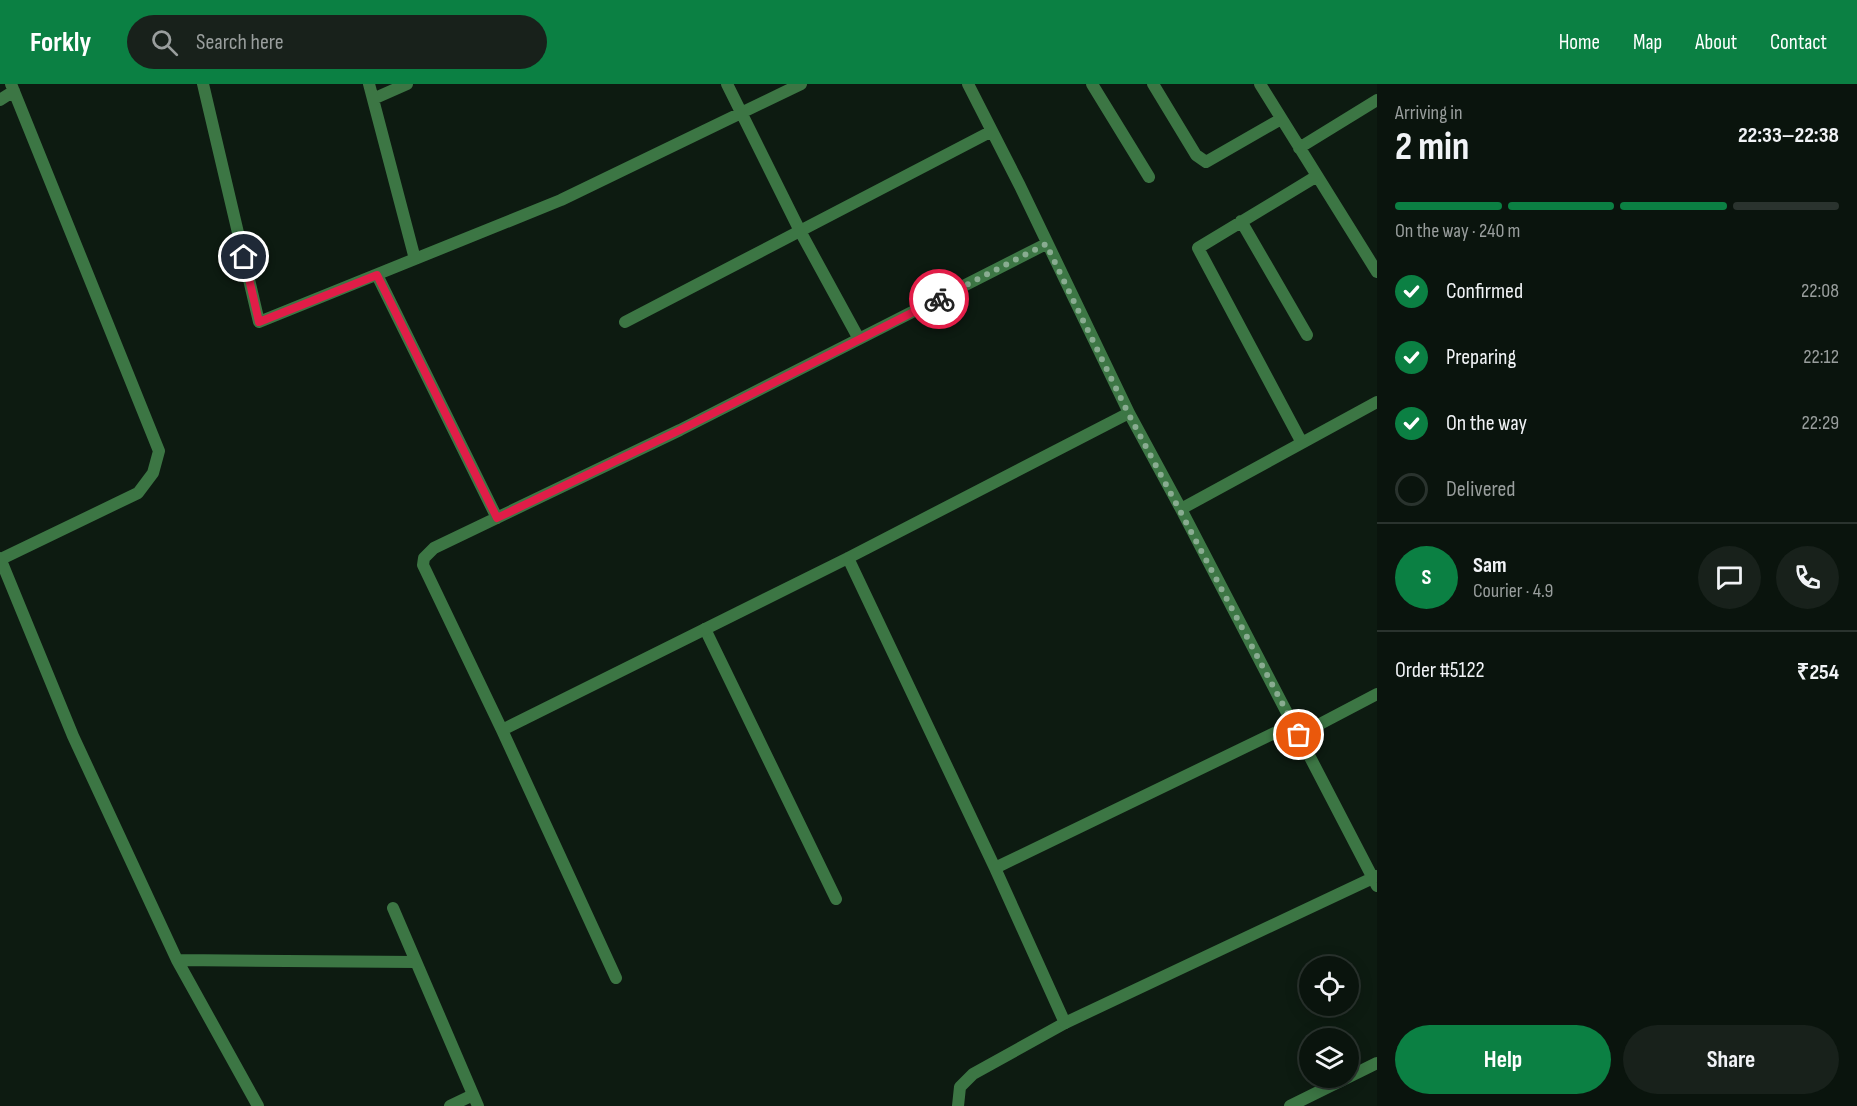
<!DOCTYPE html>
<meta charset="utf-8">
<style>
:root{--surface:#0a140d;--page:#18211b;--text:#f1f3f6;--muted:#999e9d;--line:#2a332e;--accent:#0b8043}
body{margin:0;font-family:"Sofia Sans Condensed",sans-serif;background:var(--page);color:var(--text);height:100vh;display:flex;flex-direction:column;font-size:22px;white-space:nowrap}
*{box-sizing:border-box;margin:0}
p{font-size:20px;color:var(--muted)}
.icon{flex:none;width:33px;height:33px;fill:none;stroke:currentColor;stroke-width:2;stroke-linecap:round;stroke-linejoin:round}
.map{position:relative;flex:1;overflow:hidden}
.panel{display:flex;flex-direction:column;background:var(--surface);width:480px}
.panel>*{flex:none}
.controls{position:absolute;left:1299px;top:872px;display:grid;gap:12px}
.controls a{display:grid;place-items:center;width:60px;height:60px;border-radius:50%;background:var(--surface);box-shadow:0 3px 15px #0003,0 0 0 2px var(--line);font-size:30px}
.pin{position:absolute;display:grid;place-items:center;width:51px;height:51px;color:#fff;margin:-26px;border:3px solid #fff;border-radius:50%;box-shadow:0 2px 6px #0007}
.courier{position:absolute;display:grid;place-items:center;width:60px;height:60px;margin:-30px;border:4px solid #e11d48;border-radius:50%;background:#fff;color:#222;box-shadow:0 2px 8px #0007}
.headline em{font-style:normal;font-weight:700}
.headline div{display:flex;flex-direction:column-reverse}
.headline{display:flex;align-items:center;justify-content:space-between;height:102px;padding:0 18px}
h1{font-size:39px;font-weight:700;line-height:45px}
.bar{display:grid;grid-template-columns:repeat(4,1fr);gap:9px 6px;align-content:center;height:72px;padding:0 18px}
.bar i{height:8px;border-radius:4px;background:var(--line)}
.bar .current{background:var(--accent)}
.bar p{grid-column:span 4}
.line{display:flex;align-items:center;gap:15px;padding:0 18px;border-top:2px solid var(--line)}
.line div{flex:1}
.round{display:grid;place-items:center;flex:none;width:63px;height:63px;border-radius:32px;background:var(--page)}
ol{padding:0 18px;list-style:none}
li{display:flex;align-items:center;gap:18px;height:66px}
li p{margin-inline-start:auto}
li .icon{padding:6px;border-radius:50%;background:var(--accent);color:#fff;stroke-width:4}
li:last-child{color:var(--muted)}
li i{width:33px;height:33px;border:3px solid var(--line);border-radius:50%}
.primary-button{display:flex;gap:12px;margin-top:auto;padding:12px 18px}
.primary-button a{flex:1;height:69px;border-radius:36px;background:var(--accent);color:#fff;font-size:24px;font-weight:700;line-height:69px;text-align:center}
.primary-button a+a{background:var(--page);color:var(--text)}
header{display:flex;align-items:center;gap:36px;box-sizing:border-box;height:84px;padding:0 30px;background:var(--accent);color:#fff}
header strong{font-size:28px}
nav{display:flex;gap:33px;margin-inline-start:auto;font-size:21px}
.search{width:420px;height:54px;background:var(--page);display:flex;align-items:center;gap:15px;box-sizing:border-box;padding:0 21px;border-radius:33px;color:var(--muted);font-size:22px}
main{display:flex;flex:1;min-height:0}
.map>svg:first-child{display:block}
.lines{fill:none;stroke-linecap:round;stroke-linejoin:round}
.lane{stroke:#3c7644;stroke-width:12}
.street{stroke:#3c7644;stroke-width:12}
.done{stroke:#89ac91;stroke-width:6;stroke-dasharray:0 10.8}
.route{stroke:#e11d48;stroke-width:8}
</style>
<header>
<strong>Forkly</strong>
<div class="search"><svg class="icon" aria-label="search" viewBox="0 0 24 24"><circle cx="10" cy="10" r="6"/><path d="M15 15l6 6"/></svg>Search here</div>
<nav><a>Home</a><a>Map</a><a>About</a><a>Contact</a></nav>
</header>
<main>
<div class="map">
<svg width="1377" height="1022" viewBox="0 0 1377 1022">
<rect width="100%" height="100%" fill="#0d1b11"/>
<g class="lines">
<path class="lane" d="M705,545L836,815
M958,1022L960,1003L973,990L1065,939"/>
<path class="street" d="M203,0L259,238L561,116L801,0
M369,0L415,175
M727,0L800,147L859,255
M968,0L1020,102L1129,329L1181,425L1377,802
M1092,0L1149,93
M1153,0L1196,71L1206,78L1281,35
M1260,0L1377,188
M373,15L407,0
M0,16L14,7
M1299,64L1377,16
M1241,137L1307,251
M377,191L497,434
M625,238L992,47
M1302,359L1198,164L1317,92
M1181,425L1377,318
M0,474L73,652L177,876L258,1022
M848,474L995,784L1065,939L1377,792
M1,475L138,409L153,389L159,367L11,0
M502,646L848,474L1129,329
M1299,651L1377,610
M995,784L1293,640
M393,824L478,1022
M177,876L416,878
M616,894L502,646L423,481L424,474L434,464L680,346L1046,160
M450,1022L473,1011
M1290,1022L1377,979"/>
</g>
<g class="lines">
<path class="done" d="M939,215L1046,160L1128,329L1299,651"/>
<path class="route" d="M244,173L259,238L377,191L497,434L680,346L939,215"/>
</g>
</svg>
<div class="controls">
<a><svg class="icon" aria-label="locate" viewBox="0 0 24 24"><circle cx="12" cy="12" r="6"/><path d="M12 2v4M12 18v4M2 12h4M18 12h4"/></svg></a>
<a><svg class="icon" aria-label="layers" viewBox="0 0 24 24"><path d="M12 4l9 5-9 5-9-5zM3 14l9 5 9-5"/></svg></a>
</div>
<div class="pin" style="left:1299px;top:651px;background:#ea580c"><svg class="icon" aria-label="bag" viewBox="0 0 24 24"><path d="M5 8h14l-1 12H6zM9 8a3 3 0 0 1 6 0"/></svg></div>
<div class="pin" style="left:244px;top:173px;background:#1f2937"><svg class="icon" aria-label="home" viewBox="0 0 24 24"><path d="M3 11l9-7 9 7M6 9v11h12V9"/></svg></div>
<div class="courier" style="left:939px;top:215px"><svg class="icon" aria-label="bike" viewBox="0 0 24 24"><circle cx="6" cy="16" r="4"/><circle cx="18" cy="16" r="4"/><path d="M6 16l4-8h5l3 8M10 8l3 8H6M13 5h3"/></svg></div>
</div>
<section class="panel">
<div class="headline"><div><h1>2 min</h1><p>Arriving in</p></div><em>22:33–22:38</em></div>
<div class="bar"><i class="current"></i><i class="current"></i><i class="current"></i><i></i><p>On the way · 240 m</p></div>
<ol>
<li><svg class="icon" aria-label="check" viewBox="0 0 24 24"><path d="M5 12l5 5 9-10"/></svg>Confirmed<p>22:08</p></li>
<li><svg class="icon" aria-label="check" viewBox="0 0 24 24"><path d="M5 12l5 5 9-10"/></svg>Preparing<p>22:12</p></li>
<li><svg class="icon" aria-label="check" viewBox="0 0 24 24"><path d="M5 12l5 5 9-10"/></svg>On the way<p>22:29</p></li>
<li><i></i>Delivered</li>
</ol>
<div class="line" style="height:108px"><b class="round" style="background:var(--accent);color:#fff">S</b><div><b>Sam</b><p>Courier · 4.9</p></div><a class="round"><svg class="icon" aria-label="chat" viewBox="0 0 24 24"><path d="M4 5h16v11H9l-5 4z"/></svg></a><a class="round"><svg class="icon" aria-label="phone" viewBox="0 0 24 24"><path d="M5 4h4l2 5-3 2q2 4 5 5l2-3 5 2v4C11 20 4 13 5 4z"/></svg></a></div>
<div class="line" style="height:78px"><div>Order #5122</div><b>₹254</b></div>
<div class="primary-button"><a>Help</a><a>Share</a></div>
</section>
</main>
